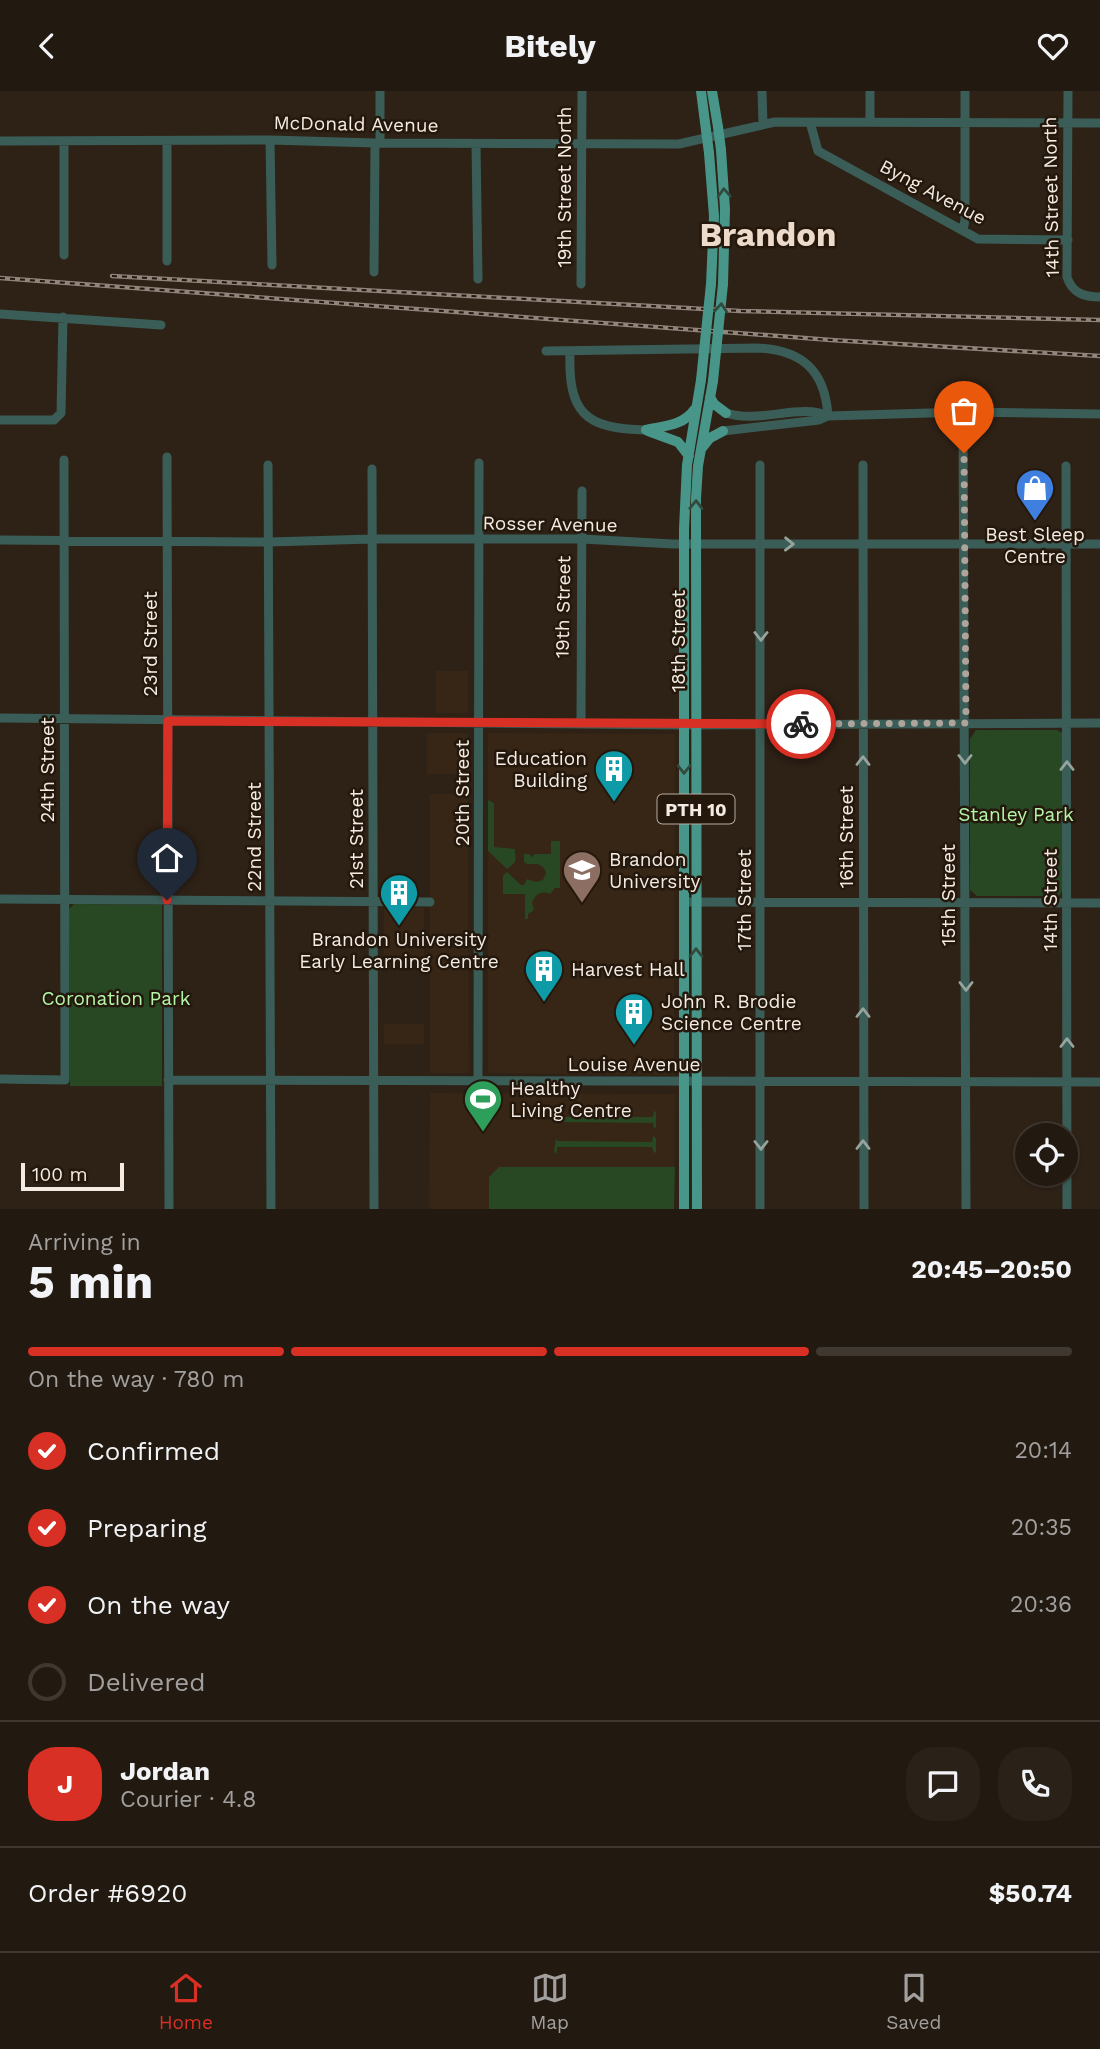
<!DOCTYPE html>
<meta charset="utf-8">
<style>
:root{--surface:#221910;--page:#2a2219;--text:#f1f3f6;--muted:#a2a09f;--line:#3f3830;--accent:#d93025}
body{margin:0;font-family:"Work Sans",sans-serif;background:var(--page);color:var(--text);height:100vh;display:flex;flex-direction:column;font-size:26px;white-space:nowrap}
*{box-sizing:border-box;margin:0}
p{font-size:23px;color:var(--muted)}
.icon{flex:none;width:38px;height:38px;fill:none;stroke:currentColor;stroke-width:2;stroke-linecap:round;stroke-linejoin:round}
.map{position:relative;height:1118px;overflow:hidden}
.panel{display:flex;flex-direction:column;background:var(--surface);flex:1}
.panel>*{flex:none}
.tools{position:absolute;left:1015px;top:1032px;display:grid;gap:14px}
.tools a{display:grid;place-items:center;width:63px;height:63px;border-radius:50%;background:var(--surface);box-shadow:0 2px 5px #0004,0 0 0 2px var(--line);font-size:35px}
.scale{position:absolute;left:21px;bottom:18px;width:103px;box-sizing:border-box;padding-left:7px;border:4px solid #f4ebe3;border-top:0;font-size:19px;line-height:24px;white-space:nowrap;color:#f4ebe3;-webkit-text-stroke:5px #24180c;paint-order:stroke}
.pin{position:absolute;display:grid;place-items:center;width:60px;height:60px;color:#fff;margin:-72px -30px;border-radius:50% 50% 50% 0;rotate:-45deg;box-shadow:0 0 7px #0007}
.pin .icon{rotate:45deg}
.courier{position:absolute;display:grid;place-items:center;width:70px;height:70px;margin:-35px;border:5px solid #d93025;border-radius:50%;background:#fff;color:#222;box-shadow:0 2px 9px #0007}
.headline em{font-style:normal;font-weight:700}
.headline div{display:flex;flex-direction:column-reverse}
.headline{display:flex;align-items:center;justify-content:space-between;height:119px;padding:0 28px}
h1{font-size:46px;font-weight:700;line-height:52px}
.bar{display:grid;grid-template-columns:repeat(4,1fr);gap:10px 7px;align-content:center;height:84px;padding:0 28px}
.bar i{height:9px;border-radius:5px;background:var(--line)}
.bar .active{background:var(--accent)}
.bar p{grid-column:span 4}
.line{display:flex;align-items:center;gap:18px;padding:0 28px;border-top:2px solid var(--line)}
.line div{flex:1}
.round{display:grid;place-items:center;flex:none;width:74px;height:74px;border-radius:28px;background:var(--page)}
ol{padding:0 28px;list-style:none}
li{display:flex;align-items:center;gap:21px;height:77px}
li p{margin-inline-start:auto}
li .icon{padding:7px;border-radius:50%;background:var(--accent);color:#fff;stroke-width:4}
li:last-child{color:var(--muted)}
li i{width:38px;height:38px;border:4px solid var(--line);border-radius:50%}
header{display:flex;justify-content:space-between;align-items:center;height:91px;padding:0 28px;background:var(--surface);font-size:32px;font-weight:700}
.tabs{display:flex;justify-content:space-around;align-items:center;height:98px;border-top:2px solid var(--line);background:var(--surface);font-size:19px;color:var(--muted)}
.tabs a{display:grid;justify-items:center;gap:4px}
.tabs .active{color:var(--accent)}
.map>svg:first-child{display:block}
.built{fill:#372615}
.green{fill:#284723}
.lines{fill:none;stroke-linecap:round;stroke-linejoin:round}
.minor{stroke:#3a5d57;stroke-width:9}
.major{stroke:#489689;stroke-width:10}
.rail-casing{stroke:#90857c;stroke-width:4.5}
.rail{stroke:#24180c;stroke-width:2;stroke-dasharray:5;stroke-linecap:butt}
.major-bridge{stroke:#489689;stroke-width:10}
.oneway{stroke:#324a3e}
.oneway2{stroke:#97a49d}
.done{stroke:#afa49b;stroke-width:7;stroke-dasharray:0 12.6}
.route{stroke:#d93025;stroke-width:9}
.labels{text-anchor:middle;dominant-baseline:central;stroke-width:5;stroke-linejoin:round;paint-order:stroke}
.shield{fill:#24180c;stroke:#b6aca2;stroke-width:2}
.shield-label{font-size:18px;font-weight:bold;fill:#f4ebe3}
.street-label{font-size:19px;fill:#f4ebe3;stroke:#24180c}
.poi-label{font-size:19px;fill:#f4ebe3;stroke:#24180c;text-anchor:start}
.park-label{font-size:19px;fill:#b4f6a8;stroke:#24180c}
.town-label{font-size:33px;font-weight:bold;fill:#ecdacb;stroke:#24180c}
</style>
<header><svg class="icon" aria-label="back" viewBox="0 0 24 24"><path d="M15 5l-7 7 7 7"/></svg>Bitely<svg class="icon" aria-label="heart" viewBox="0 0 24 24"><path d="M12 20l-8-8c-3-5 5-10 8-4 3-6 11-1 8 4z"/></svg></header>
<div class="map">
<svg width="1100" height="1118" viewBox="0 0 1100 1118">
<rect width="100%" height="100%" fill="#2e2116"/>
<path class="built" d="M436,580H468V622H436Z
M427,642H468V683H427Z
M488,642L675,643L674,984L488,982Z
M430,703H468L469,982H430Z
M384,817H424V870H384Z
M384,933H424V953H384Z
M430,1002L675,1003L674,1118H429Z"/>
<path class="green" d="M976,639H1057L1062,642V800L1059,805H977L970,799V648Z
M488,709L494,712V756L515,758C515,770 519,769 507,778L488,760Z
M551,750H560V797H555L550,803C542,799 535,803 532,812L534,819L528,823V828H525V803H503V785L507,781L521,794H524L527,788L536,791L543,789L546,782L544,777L538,773H527L524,771V763H529L532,766L535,763H551Z
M74,813L162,814V995H70L69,818Z
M557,1020V1026H653L654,1020L656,1021V1036L654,1038L653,1032L557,1031V1036L555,1022Z
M653,1045L656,1047V1061L654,1062L652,1056H557V1063L554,1060L556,1047L557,1050L652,1051Z
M499,1076H675L674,1118H489V1086Z"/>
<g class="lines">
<path class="minor" d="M762,0L763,33
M870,0V31
M1068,0L1067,186C1072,202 1084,206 1100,206
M810,31L818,60L978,148L1068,149
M270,49L272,174
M0,50L270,49L375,52L679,53L775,31L1100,32
M380,52V0
M476,53L478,188
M963,139L965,129V0
M64,164V50
M167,170V50
M374,181L375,52
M581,193L582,0
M0,223L161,234
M546,260L757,257C802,259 825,279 828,325
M570,261C568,322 585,338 646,339
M963,321L966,1118
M726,322C759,333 801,312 828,325L963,321L1100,323
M0,329H54L61,322L63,226
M723,340L819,329L828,325
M167,366L169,1118
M268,374L271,1118
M760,374V1118
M863,374L864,1118
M1066,375L1067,1118
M372,378L374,1118
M0,449L270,451L372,448H582L673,453H1100
M0,627L684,634L1100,632
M581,632L582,400
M0,808L430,811
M684,811L1100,812
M0,988L65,989L64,369
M168,989L1100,991
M478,990L479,372"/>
<path class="major" d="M701,0L706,39
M712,0L718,36
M721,59L725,118L723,193
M709,62L714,125L711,193
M710,306L714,313L726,322
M646,339C664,335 683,335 695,318
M648,340L678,351L689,365
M702,357L710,347L723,340
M684,1118V438L687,374L701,289
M697,1118L696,408L698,375L713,290"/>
<g class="rail-casing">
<path id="rail" d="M112,185L740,220L1100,229
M0,187L831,249L1100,265"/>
</g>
<use href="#rail" class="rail"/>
<path class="major-bridge" d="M718,36L721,59
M706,39L709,62
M701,289L711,193
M713,290L723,193"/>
</g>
<defs><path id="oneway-chevron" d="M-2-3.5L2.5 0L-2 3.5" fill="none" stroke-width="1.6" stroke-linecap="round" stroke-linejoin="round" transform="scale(1.75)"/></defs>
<g class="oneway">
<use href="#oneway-chevron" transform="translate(724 102) rotate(-93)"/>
<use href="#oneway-chevron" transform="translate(721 217) rotate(-85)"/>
<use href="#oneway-chevron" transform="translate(696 414) rotate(-89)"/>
<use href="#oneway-chevron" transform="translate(684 678) rotate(90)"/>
<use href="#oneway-chevron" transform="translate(696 862) rotate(-90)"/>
</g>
<g class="oneway2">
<use href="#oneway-chevron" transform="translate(789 453) rotate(1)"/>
<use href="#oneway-chevron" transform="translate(761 545) rotate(90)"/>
<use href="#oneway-chevron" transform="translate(965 668) rotate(90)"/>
<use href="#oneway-chevron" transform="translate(863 670) rotate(-90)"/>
<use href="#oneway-chevron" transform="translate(1067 675) rotate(-90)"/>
<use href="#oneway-chevron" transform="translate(966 895) rotate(90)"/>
<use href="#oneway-chevron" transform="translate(863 922) rotate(-90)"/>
<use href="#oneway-chevron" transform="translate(1067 952) rotate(-90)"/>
<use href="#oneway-chevron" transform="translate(761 1054) rotate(90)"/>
<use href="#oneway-chevron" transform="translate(863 1054) rotate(-90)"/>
</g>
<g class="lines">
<path class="done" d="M801,633L966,632L964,362"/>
<path class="route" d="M167,809L168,630L801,633"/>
</g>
<defs>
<g id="shop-pin" transform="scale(2.0125)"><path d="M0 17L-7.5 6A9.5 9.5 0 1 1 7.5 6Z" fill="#3f7fe0" stroke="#24180c"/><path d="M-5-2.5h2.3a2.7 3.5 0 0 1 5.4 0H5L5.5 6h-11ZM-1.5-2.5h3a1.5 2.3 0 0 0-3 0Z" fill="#fff"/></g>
<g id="building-pin" transform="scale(2.0125)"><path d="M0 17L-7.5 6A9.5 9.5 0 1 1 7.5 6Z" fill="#0f9aa8" stroke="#24180c"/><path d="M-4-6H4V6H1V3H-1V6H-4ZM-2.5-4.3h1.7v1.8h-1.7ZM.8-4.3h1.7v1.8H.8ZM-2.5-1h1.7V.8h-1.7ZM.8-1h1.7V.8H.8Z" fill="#fff"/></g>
<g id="university-pin" transform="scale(2.0125)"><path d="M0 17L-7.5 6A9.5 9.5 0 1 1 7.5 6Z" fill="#8d6e63" stroke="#24180c"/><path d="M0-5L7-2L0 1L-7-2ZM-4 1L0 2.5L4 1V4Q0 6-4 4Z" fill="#fff"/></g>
<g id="stadium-pin" transform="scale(2.0125)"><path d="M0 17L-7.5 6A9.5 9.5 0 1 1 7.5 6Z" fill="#2e9e5b" stroke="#24180c"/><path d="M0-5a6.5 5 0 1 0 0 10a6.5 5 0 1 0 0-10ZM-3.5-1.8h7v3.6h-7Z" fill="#fff"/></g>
</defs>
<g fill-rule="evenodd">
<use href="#shop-pin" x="1035" y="397"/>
<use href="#building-pin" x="614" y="678"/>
<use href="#university-pin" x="582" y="779"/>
<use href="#building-pin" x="399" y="802"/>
<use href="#building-pin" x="544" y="878"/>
<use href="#building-pin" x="634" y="921"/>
<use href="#stadium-pin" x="483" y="1008"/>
</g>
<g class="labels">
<rect class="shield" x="657.5" y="703.5" width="77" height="29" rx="5"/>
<g class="shield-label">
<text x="696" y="718">PTH 10</text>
</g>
<g class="street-label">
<text transform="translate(356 33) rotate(1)">McDonald Avenue</text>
<text transform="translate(564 96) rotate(-90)">19th Street North</text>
<text transform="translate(933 101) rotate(28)">Byng Avenue</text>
<text transform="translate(1051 106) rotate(-91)">14th Street North</text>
<text transform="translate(550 433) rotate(1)">Rosser Avenue</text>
<text transform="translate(563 516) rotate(-89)">19th Street</text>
<text transform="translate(678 550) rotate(-90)">18th Street</text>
<text transform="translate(150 553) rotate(-90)">23rd Street</text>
<text transform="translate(47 679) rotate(-90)">24th Street</text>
<text transform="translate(462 702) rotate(-90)">20th Street</text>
<text transform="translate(254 746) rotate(-90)">22nd Street</text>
<text transform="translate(846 746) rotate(-90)">16th Street</text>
<text transform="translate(356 748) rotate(-90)">21st Street</text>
<text transform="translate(948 804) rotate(-90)">15th Street</text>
<text transform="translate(744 809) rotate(-90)">17th Street</text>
<text transform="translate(1050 809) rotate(-90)">14th Street</text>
<text x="634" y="973">Louise Avenue</text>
</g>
<g class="poi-label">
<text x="1035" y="443" text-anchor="middle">Best Sleep<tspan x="1035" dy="22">Centre</tspan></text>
<text x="587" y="667" text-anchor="end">Education<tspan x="587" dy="22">Building</tspan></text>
<text x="609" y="768">Brandon<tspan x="609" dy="22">University</tspan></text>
<text x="399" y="848" text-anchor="middle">Brandon University<tspan x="399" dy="22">Early Learning Centre</tspan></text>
<text x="571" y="878">Harvest Hall</text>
<text x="661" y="910">John R. Brodie<tspan x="661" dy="22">Science Centre</tspan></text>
<text x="510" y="997">Healthy<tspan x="510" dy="22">Living Centre</tspan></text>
</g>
<g class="park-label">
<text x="1016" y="723">Stanley Park</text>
<text x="116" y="907">Coronation Park</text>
</g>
<g class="town-label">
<text x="768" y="143">Brandon</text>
</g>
</g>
</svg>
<div class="tools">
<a><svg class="icon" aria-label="locate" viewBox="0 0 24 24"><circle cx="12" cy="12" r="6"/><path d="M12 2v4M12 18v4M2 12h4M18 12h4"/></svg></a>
</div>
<div class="scale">100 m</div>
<div class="pin" style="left:964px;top:362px;background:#ea580c"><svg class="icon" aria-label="bag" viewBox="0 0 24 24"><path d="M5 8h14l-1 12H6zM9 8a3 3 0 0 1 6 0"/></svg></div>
<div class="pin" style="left:167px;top:809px;background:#1f2937"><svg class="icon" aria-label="home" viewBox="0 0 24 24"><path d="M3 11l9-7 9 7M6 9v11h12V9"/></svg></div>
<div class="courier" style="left:801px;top:633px"><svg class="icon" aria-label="bike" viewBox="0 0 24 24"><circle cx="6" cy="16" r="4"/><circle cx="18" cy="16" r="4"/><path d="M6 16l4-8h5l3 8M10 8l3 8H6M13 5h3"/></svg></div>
</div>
<section class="panel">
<div class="headline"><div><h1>5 min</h1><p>Arriving in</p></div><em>20:45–20:50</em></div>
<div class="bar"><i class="active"></i><i class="active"></i><i class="active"></i><i></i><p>On the way · 780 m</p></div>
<ol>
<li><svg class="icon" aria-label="check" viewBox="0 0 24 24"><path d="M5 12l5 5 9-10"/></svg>Confirmed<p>20:14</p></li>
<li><svg class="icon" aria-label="check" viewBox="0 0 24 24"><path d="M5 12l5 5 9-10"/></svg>Preparing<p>20:35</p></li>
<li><svg class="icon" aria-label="check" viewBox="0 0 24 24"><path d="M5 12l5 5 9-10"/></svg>On the way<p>20:36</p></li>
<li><i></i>Delivered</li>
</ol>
<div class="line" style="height:126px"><b class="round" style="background:var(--accent);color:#fff">J</b><div><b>Jordan</b><p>Courier · 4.8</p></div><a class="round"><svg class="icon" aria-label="chat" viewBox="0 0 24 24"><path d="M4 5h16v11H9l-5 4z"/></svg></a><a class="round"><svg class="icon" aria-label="phone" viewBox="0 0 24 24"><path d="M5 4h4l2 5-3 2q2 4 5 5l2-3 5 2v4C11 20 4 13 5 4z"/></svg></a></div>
<div class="line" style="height:91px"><div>Order #6920</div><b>$50.74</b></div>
</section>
<nav class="tabs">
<a class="active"><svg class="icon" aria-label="home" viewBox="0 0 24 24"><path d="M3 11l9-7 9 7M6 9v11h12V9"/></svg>Home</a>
<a><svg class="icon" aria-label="map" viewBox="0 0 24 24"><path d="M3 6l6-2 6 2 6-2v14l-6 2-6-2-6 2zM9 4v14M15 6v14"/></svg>Map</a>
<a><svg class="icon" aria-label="saved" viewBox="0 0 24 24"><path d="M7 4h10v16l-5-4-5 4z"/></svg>Saved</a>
</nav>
